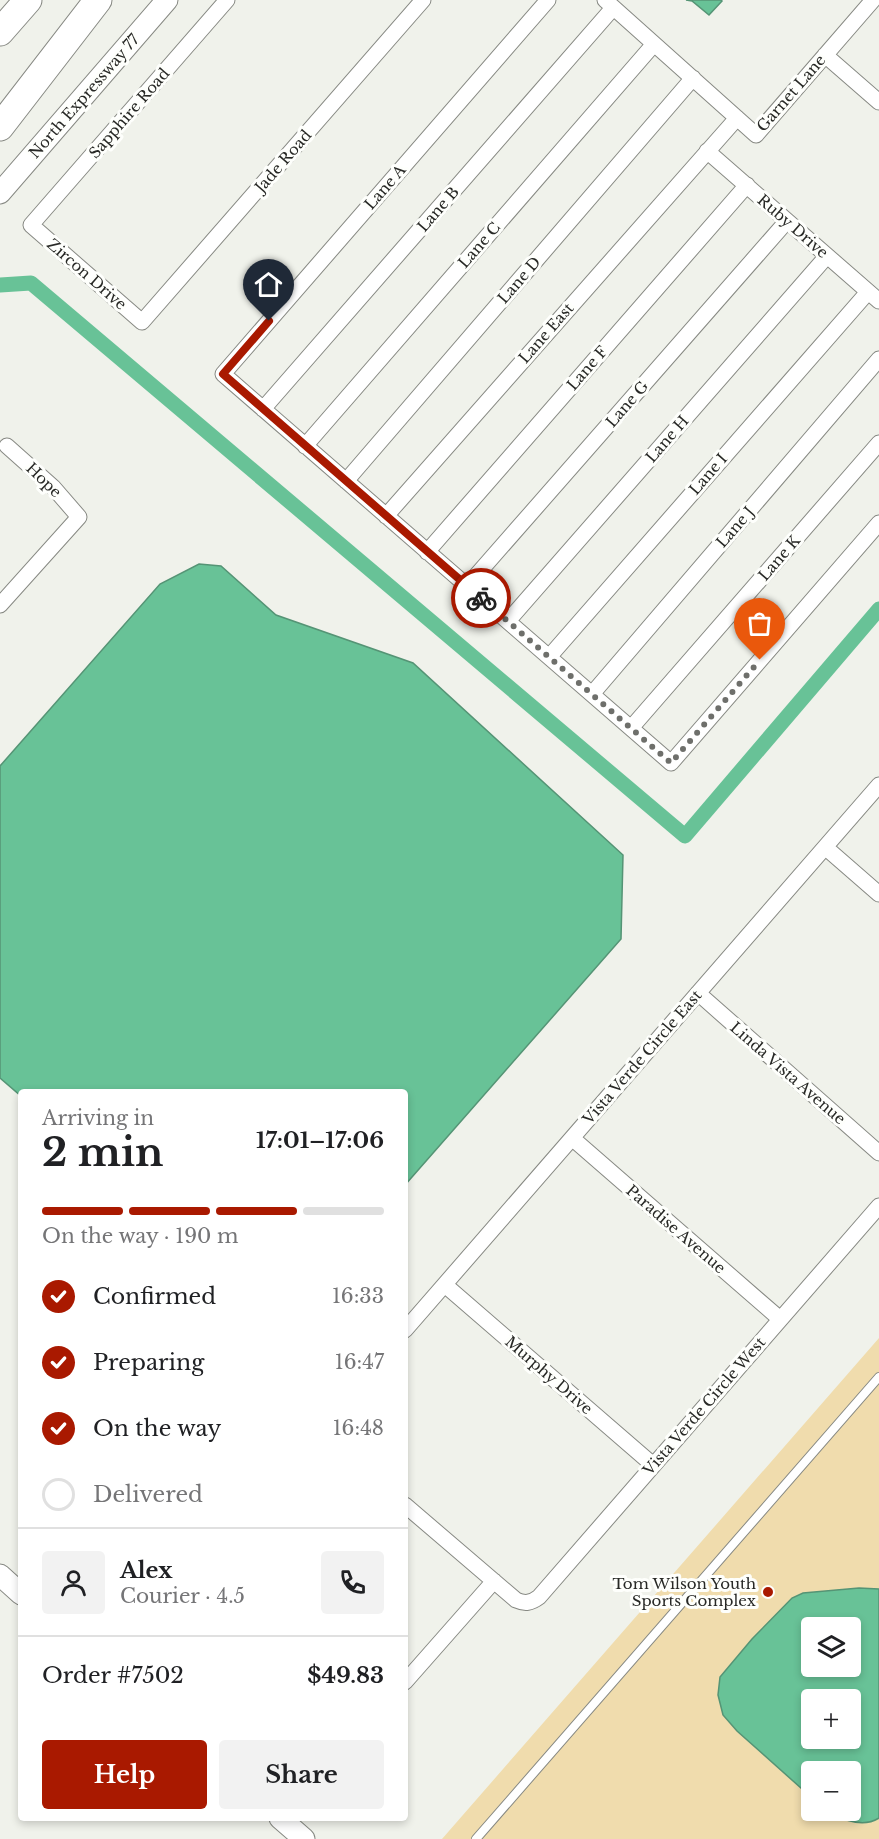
<!DOCTYPE html>
<meta charset="utf-8">
<style>
:root{--surface:#fff;--page:#f2f2f2;--text:#202124;--muted:#757577;--line:#e0e0e0;--accent:#a91900}
body{margin:0;font-family:"Libre Baskerville",serif;background:var(--page);color:var(--text);height:100vh;display:flex;flex-direction:column;font-size:22px;white-space:nowrap}
*{box-sizing:border-box;margin:0}
p{font-size:20px;color:var(--muted)}
.icon{flex:none;width:33px;height:33px;fill:none;stroke:currentColor;stroke-width:2;stroke-linecap:round;stroke-linejoin:round}
.map{position:relative;flex:1;overflow:hidden}
.sheet{position:absolute;left:18px;top:1089px;width:390px;height:732px;display:flex;flex-direction:column;background:var(--surface);border-radius:6px;box-shadow:0 3px 9px #0003}
.sheet>*{flex:none}
.tools{position:absolute;left:801px;top:1617px;display:grid;gap:12px}
.tools a{display:grid;place-items:center;width:60px;height:60px;border-radius:6px;background:var(--surface);box-shadow:0 3px 9px #0003;font-size:30px}
.pin{position:absolute;display:grid;place-items:center;width:51px;height:51px;color:#fff;margin:-62px -26px;border-radius:50% 50% 50% 0;rotate:-45deg;box-shadow:0 0 6px #0007}
.pin .icon{rotate:45deg}
.courier{position:absolute;display:grid;place-items:center;width:60px;height:60px;margin:-30px;border:4px solid #a91900;border-radius:50%;background:#fff;color:#222;box-shadow:0 2px 8px #0007}
.overview em{font-style:normal;font-weight:800}
.overview div{display:flex;flex-direction:column-reverse}
.overview{display:flex;align-items:center;justify-content:space-between;height:102px;padding:0 24px}
h1{font-size:39px;font-weight:800;line-height:45px}
.bar{display:grid;grid-template-columns:repeat(4,1fr);gap:9px 6px;align-content:center;height:72px;padding:0 24px}
.bar i{height:8px;border-radius:4px;background:var(--line)}
.bar .active{background:var(--accent)}
.bar p{grid-column:span 4}
.line{display:flex;align-items:center;gap:15px;padding:0 24px;border-top:2px solid var(--line)}
.line div{flex:1}
.round{display:grid;place-items:center;flex:none;width:63px;height:63px;border-radius:6px;background:var(--page)}
ol{padding:0 24px;list-style:none}
li{display:flex;align-items:center;gap:18px;height:66px}
li p{margin-inline-start:auto}
li .icon{padding:6px;border-radius:50%;background:var(--accent);color:#fff;stroke-width:4}
li:last-child{color:var(--muted)}
li i{width:33px;height:33px;border:3px solid var(--line);border-radius:50%}
.button{display:flex;gap:12px;margin-top:auto;padding:12px 24px}
.button a{flex:1;height:69px;border-radius:6px;background:var(--accent);color:#fff;font-size:24px;font-weight:800;line-height:69px;text-align:center}
.button a+a{background:var(--page);color:var(--text)}
.map>svg:first-child{display:block}
.green{fill:#f0dcad;fill-rule:evenodd}
.water{fill:#68c297;stroke:#559475;stroke-width:1.5;fill-rule:evenodd}
.lines{fill:none;stroke-linecap:round;stroke-linejoin:round}
.canal{stroke:#68c297;stroke-width:15}
.service-casing{stroke:#878983;stroke-width:10}
.minor-casing{stroke:#878983;stroke-width:17}
.secondary-casing{stroke:#878983;stroke-width:23}
.motorway-casing{stroke:#878983;stroke-width:29}
.service{stroke:#fff;stroke-width:8}
.minor{stroke:#fff;stroke-width:15}
.secondary{stroke:#fff;stroke-width:21}
.motorway{stroke:#fff;stroke-width:27}
.done{stroke:#6e6f6b;stroke-width:6;stroke-dasharray:0 10.8}
.route{stroke:#a91900;stroke-width:8}
.poi-dot{fill:#a91900;stroke:#fefffc;stroke-width:2}
.labels{text-anchor:middle;dominant-baseline:central;stroke-width:6;stroke-linejoin:round;paint-order:stroke}
.street-label{font-size:15px;fill:#282926;stroke:#fefffc}
.poi-label{font-size:15px;fill:#282926;stroke:#fefffc;text-anchor:end}
</style>
<div class="map">
<svg width="879" height="1839" viewBox="0 0 879 1839">
<rect width="100%" height="100%" fill="#f0f2eb"/>
<path class="green" d="M879,1338V1839H442ZM812,1628H850V1666H812ZM812,1700H850V1738H812ZM812,1772H850V1810H812Z"/>
<path class="water" d="M686,0H721L722,1L709,15L692,1Z
M199,564L221,566L276,615L413,663L623,855L621,939L405,1185V1092H21V1096L0,1078V766L160,584Z
M859,1588L879,1589V1818C863,1828 843,1820 828,1811L850,1810V1772H812L811,1797L737,1731L723,1715L718,1695L720,1677L752,1639L792,1598L803,1593ZM812,1628H850V1666H812ZM812,1700H850V1738H812Z"/>
<g class="lines">
<path class="canal" d="M0,285L31,283L685,836L879,609"/>
<g class="service-casing">
<path id="service" d="M476,1839L879,1377"/>
</g>
<g class="minor-casing">
<path id="minor" d="M227,0L31,225L142,322L423,0
M548,0L223,374L671,763L879,523
M605,0L737,118
M825,55L879,102
M707,151L879,301
M263,409L613,8
M305,446L654,44
M346,481L693,78
M386,516L737,118L756,135L873,0
M427,552L747,185
M467,586L787,221
M0,605L79,517L53,487L7,446
M508,621L827,256
M549,657L868,292
M592,694L879,359
M631,728L879,443
M825,847L879,894
M698,993L879,1153
M572,1138L780,1319
M445,1285L653,1465
M405,1330L879,785
M405,1505L516,1600C525,1604 531,1603 539,1597L879,1206
M405,1682L494,1581"/>
</g>
<g class="secondary-casing">
<path id="secondary" d="M0,193L167,0
M0,1575L21,1594
M280,1818L304,1839"/>
</g>
<g class="motorway-casing">
<path id="motorway" d="M0,32L28,0
M0,127L98,0"/>
</g>
<use href="#service" class="service"/>
<use href="#minor" class="minor"/>
<use href="#secondary" class="secondary"/>
<use href="#motorway" class="motorway"/>
</g>
<g class="lines">
<path class="done" d="M481,598L671,763L760,660"/>
<path class="route" d="M269,321L223,374L481,598"/>
</g>
<circle class="poi-dot" cx="768" cy="1592" r="6"/>
<g class="labels">
<g class="street-label">
<text transform="translate(791 93) rotate(-49)">Garnet Lane</text>
<text transform="translate(84 96) rotate(-49)">North Expressway 77</text>
<text transform="translate(129 113) rotate(-49)">Sapphire Road</text>
<text transform="translate(283 161) rotate(-49)">Jade Road</text>
<text transform="translate(385 187) rotate(-49)">Lane A</text>
<text transform="translate(438 209) rotate(-49)">Lane B</text>
<text transform="translate(793 226) rotate(41)">Ruby Drive</text>
<text transform="translate(479 245) rotate(-49)">Lane C</text>
<text transform="translate(87 274) rotate(41)">Zircon Drive</text>
<text transform="translate(519 280) rotate(-49)">Lane D</text>
<text transform="translate(546 333) rotate(-49)">Lane East</text>
<text transform="translate(587 368) rotate(-49)">Lane F</text>
<text transform="translate(627 404) rotate(-49)">Lane G</text>
<text transform="translate(667 439) rotate(-49)">Lane H</text>
<text transform="translate(708 474) rotate(-49)">Lane I</text>
<text transform="translate(44 480) rotate(44)">Hope</text>
<text transform="translate(735 527) rotate(-49)">Lane J</text>
<text transform="translate(779 558) rotate(-49)">Lane K</text>
<text transform="translate(642 1057) rotate(-49)">Vista Verde Circle East</text>
<text transform="translate(788 1073) rotate(41)">Linda Vista Avenue</text>
<text transform="translate(676 1229) rotate(41)">Paradise Avenue</text>
<text transform="translate(549 1375) rotate(41)">Murphy Drive</text>
<text transform="translate(704 1406) rotate(-49)">Vista Verde Circle West</text>
</g>
<g class="poi-label">
<text x="756" y="1583">Tom Wilson Youth<tspan x="756" dy="17">Sports Complex</tspan></text>
</g>
</g>
</svg>
<div class="tools">
<a><svg class="icon" aria-label="layers" viewBox="0 0 24 24"><path d="M12 4l9 5-9 5-9-5zM3 14l9 5 9-5"/></svg></a>
<a>+</a>
<a>−</a>
</div>
<div class="pin" style="left:760px;top:660px;background:#ea580c"><svg class="icon" aria-label="bag" viewBox="0 0 24 24"><path d="M5 8h14l-1 12H6zM9 8a3 3 0 0 1 6 0"/></svg></div>
<div class="pin" style="left:269px;top:321px;background:#1f2937"><svg class="icon" aria-label="home" viewBox="0 0 24 24"><path d="M3 11l9-7 9 7M6 9v11h12V9"/></svg></div>
<div class="courier" style="left:481px;top:598px"><svg class="icon" aria-label="bike" viewBox="0 0 24 24"><circle cx="6" cy="16" r="4"/><circle cx="18" cy="16" r="4"/><path d="M6 16l4-8h5l3 8M10 8l3 8H6M13 5h3"/></svg></div>
<section class="sheet">
<div class="overview"><div><h1>2 min</h1><p>Arriving in</p></div><em>17:01–17:06</em></div>
<div class="bar"><i class="active"></i><i class="active"></i><i class="active"></i><i></i><p>On the way · 190 m</p></div>
<ol>
<li><svg class="icon" aria-label="check" viewBox="0 0 24 24"><path d="M5 12l5 5 9-10"/></svg>Confirmed<p>16:33</p></li>
<li><svg class="icon" aria-label="check" viewBox="0 0 24 24"><path d="M5 12l5 5 9-10"/></svg>Preparing<p>16:47</p></li>
<li><svg class="icon" aria-label="check" viewBox="0 0 24 24"><path d="M5 12l5 5 9-10"/></svg>On the way<p>16:48</p></li>
<li><i></i>Delivered</li>
</ol>
<div class="line" style="height:108px"><a class="round"><svg class="icon" aria-label="person" viewBox="0 0 24 24"><circle cx="12" cy="8" r="4"/><path d="M4 21q1-7 8-7t8 7"/></svg></a><div><b>Alex</b><p>Courier · 4.5</p></div><a class="round"><svg class="icon" aria-label="phone" viewBox="0 0 24 24"><path d="M5 4h4l2 5-3 2q2 4 5 5l2-3 5 2v4C11 20 4 13 5 4z"/></svg></a></div>
<div class="line" style="height:78px"><div>Order #7502</div><b>$49.83</b></div>
<div class="button"><a>Help</a><a>Share</a></div>
</section>
</div>
